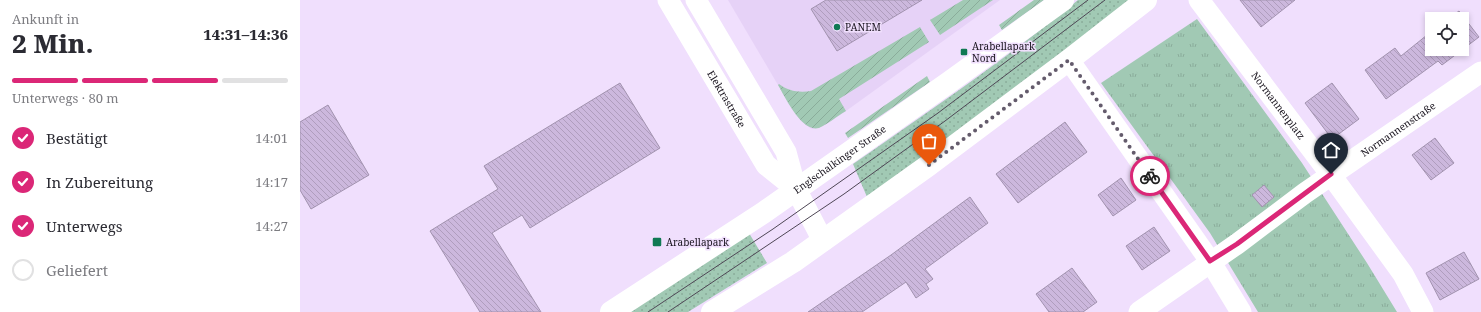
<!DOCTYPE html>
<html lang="de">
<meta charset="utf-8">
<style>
:root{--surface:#fff;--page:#f7f7f7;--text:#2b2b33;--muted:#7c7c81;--line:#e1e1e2;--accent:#db2777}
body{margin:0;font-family:"Noto Serif",serif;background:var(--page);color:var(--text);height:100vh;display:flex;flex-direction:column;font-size:15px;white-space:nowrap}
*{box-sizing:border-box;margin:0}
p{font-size:13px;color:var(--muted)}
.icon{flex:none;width:22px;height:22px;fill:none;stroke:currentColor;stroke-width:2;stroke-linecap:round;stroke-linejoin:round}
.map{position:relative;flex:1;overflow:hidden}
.details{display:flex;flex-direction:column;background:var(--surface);width:300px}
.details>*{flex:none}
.buttons{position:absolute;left:1125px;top:12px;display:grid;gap:8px}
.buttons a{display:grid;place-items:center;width:44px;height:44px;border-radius:0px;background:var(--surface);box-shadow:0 2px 6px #0003;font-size:20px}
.pin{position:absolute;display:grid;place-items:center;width:34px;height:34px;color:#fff;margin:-41px -17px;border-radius:50% 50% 50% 0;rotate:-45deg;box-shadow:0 0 4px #0007}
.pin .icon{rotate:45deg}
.courier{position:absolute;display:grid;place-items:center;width:40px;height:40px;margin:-20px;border:3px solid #db2777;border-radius:50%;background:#fff;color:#222;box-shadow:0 1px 5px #0007}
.summary em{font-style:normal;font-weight:800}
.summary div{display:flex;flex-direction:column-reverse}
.summary{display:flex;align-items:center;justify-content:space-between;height:68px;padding:0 12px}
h1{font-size:26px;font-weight:800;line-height:30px}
.bar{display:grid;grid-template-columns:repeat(4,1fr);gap:6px 4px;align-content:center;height:48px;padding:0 12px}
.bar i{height:5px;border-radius:3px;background:var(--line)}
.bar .on{background:var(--accent)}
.bar p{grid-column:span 4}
ol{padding:0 12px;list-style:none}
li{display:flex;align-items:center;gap:12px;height:44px}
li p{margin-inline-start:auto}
li .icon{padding:4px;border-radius:50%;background:var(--accent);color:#fff;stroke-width:4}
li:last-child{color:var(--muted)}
li i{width:22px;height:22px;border:2px solid var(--line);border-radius:50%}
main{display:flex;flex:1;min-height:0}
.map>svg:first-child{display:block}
.built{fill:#e6d2f7}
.grass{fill:url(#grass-dots)}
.park{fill:url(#park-tufts)}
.garden{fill:url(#garden-furrows)}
.building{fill:url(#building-back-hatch);stroke:#a293af}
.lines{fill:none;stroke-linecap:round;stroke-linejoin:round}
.street{stroke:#fff;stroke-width:21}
.secondary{stroke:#fff;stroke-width:22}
.tram{stroke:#4e4655;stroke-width:1}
.done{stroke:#645b6c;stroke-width:4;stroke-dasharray:0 7.2}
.route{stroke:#db2777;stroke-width:5}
.poi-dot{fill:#107953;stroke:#f0dffd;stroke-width:1.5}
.labels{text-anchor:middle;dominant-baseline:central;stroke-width:3;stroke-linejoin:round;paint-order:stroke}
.poi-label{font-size:10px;fill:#19141e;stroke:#f0dffd;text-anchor:start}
.street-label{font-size:10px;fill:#19141e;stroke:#f0dffd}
</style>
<main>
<section class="details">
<div class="summary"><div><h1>2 Min.</h1><p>Ankunft in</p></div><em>14:31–14:36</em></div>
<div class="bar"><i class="on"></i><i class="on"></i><i class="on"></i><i></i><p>Unterwegs · 80 m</p></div>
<ol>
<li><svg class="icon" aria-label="check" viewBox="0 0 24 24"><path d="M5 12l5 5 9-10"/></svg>Bestätigt<p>14:01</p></li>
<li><svg class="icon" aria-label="check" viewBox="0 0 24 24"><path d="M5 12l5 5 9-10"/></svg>In Zubereitung<p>14:17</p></li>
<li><svg class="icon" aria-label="check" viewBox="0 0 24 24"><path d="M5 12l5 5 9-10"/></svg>Unterwegs<p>14:27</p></li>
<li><i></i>Geliefert</li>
</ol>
</section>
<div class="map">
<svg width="1181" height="312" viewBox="0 0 1181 312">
<defs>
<pattern id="grass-dots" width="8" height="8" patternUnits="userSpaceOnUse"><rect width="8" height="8" fill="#a1c9b4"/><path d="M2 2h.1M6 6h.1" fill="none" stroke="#8aac9a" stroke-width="1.8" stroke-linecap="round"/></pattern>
<pattern id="park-tufts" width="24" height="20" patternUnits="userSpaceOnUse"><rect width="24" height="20" fill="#a1c9b4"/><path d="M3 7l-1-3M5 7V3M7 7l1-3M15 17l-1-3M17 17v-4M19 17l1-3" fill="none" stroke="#8aac9a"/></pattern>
<pattern id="garden-furrows" width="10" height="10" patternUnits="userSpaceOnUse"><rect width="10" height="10" fill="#a1c9b4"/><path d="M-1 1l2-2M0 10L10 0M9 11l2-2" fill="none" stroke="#8aac9a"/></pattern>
<pattern id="building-back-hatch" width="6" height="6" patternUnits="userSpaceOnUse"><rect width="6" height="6" fill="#ccb8dd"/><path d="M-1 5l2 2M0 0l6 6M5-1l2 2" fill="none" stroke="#af9dbd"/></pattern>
</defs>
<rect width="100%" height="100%" fill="#f0dffd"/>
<path class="built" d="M428,0H700L546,111L523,126L513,129L510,128L501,121L478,85Z"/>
<path class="grass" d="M778,0H831L714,90L567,197L553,164C629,111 706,59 778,0Z
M449,233L467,263L388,312H328Z"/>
<path class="park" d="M897,19L1002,163L1067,263L1097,312H958L910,233L801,83Z"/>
<path class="garden" d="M663,0H693L640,35L630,20Z
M734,0H744L702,30L699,25Z
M620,27L629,42L539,99L546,111C537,116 528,124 519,128C502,133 485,97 478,85L479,84C488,91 499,93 511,91Z
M627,76L630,82L548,138L545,133Z"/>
<path class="building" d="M526,0H622L537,51L511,9Z
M940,0H995L961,27Z
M1159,11L1179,37L1142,65L1138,61L1086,99L1065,70L1095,48L1101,56L1132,31V49H1162V19H1148Z
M320,83L360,148L230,228L222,215L192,233L241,312H180L130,231L198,189L184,166Z
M1032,83L1059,119L1032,139L1005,103Z
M28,105L69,175L11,209L0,190V122Z
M765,122L787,152L718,203L696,174Z
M1135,138L1154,163L1131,180L1112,155Z
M821,178L836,200L813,216L798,195Z
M964,185L974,197L962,207L952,195Z
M670,197L688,223L625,269L633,279L626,284L629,289L616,298L606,282L562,312H508L591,255Z
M854,227L870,251L842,270L826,246Z
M1164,252L1179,279L1140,300L1126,273Z
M772,268L797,302L783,312H749L736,294Z"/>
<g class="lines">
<g class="street">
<path id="s1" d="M368,0L466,165L496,189"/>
<path d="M396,0L486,152L496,189L523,241"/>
<path id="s2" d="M899,0L1031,175L1103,274L1123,312"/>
<path d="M769,60L910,261L941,312"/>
<path id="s3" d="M839,312L937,244L1005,193L1181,72"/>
</g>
<g class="secondary">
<path id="s4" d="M311,312L463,213L648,83L763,0"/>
<path d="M412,312L493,262L629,165L769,60L846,0"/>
</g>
<path class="tram" d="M348,312L473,229L638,113L788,0
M368,312L544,194L645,121L805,0"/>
</g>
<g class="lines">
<path class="done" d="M629,165L769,60L850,176"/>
<path class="route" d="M850,176L910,261L937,244L1031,174"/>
</g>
<g class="poi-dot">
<circle cx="537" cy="27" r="4"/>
<rect x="660" y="48" width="8" height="8" rx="2"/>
<rect x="352" y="237" width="10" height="10" rx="2"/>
</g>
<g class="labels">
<g class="poi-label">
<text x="545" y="27">PANEM</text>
<text x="672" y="46">Arabellapark<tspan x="672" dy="12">Nord</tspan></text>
<text x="366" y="242">Arabellapark</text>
</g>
<g class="street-label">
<text stroke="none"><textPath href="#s1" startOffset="115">Elektrastraße</textPath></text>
<text stroke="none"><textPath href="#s2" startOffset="132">Normannenplatz</textPath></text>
<text stroke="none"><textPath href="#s3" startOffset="317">Normannenstraße</textPath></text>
<text stroke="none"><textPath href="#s4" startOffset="275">Englschalkinger Straße</textPath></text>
</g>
</g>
</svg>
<div class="buttons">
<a><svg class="icon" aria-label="locate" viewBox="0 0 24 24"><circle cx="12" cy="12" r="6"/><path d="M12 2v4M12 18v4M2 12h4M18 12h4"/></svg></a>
</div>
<div class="pin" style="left:629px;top:165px;background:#ea580c"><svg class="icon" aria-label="bag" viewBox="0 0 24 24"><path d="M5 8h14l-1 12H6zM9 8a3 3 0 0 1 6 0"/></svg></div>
<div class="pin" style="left:1031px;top:174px;background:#1f2937"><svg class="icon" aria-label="home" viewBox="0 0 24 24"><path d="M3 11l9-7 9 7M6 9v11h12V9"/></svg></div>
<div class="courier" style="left:850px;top:176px"><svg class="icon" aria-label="bike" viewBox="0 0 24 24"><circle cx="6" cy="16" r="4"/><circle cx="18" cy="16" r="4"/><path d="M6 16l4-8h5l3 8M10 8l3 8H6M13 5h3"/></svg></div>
</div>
</main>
